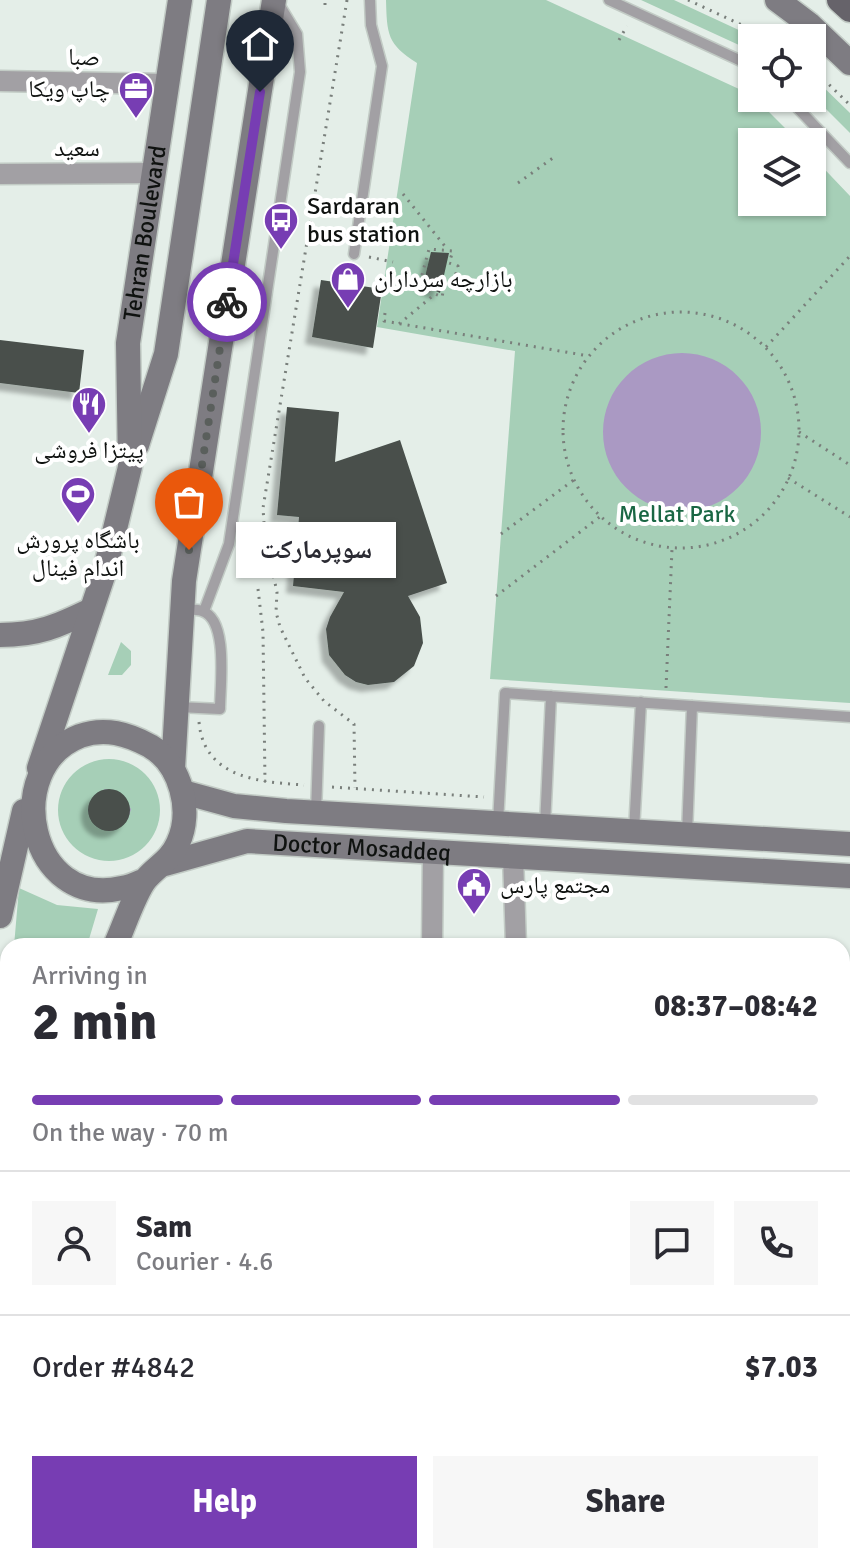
<!DOCTYPE html>
<meta charset="utf-8">
<style>
:root{--surface:#fff;--page:#f7f7f7;--text:#2b2b33;--muted:#7c7c81;--line:#e1e1e2;--accent:#773db3}
body{margin:0;font-family:Signika,"Noto Naskh Arabic",sans-serif;background:var(--page);color:var(--text);height:100vh;display:flex;flex-direction:column;font-size:30px;white-space:nowrap}
*{box-sizing:border-box;margin:0}
p{font-size:26px;color:var(--muted)}
.icon{flex:none;width:44px;height:44px;fill:none;stroke:currentColor;stroke-width:2;stroke-linecap:round;stroke-linejoin:round}
.map{position:relative;flex:1;overflow:hidden}
.details{position:absolute;left:0px;top:938px;width:850px;height:626px;display:flex;flex-direction:column;background:var(--surface);border-radius:24px 24px 0 0;box-shadow:0 2px 6px #0004}
.details>*{flex:none}
.controls{position:absolute;left:738px;top:24px;display:grid;gap:16px}
.controls a{display:grid;place-items:center;width:88px;height:88px;border-radius:0px;background:var(--surface);box-shadow:0 2px 6px #0004;font-size:40px}
.pin{position:absolute;display:grid;place-items:center;width:68px;height:68px;color:#fff;margin:-82px -34px;border-radius:50% 50% 50% 0;rotate:-45deg;box-shadow:0 0 8px #0007}
.pin .icon{rotate:45deg}
.courier{position:absolute;display:grid;place-items:center;width:80px;height:80px;margin:-40px;border:6px solid #773db3;border-radius:50%;background:#fff;color:#222;box-shadow:0 2px 10px #0007}
.bubble{position:absolute;height:56px;border-radius:0px;background:var(--surface);box-shadow:0 2px 6px #0004;font-size:26px;font-weight:700;line-height:56px;text-align:center}
.head em{font-style:normal;font-weight:700}
.head div{display:flex;flex-direction:column-reverse}
.head{display:flex;align-items:center;justify-content:space-between;height:136px;padding:0 32px}
h1{font-size:52px;font-weight:700;line-height:60px}
.bar{display:grid;grid-template-columns:repeat(4,1fr);gap:12px 8px;align-content:center;height:96px;padding:0 32px}
.bar i{height:10px;border-radius:6px;background:var(--line)}
.bar .on{background:var(--accent)}
.bar p{grid-column:span 4}
.line{display:flex;align-items:center;gap:20px;padding:0 32px;border-top:2px solid var(--line)}
.line div{flex:1}
.round{display:grid;place-items:center;flex:none;width:84px;height:84px;border-radius:0px;background:var(--page)}
.cta{display:flex;gap:16px;margin-top:auto;padding:16px 32px}
.cta a{flex:1;height:92px;border-radius:0px;background:var(--accent);color:#fff;font-size:32px;font-weight:700;line-height:92px;text-align:center}
.cta a+a{background:var(--page);color:var(--text)}
.map>svg:first-child{display:block}
.green{fill:#a6cfb7}
.water{fill:#aa99c3}
.building{fill:#48504b;filter:url(#shadow)}
.lines{fill:none;stroke-linecap:round;stroke-linejoin:round}
.service-casing{stroke:#c2cbc5;stroke-width:13}
.minor-casing{stroke:#c2cbc5;stroke-width:23}
.tertiary-casing{stroke:#c2cbc5;stroke-width:27}
.secondary-casing{stroke:#c2cbc5;stroke-width:27}
.primary-casing{stroke:#c2cbc5;stroke-width:27}
.path{stroke:#797f7b;stroke-width:3;stroke-dasharray:2 6;stroke-linecap:butt}
.service{stroke:#a2a0a4;stroke-width:10}
.minor{stroke:#a2a0a4;stroke-width:20}
.tertiary{stroke:#a2a0a4;stroke-width:24}
.secondary{stroke:#7e7c82;stroke-width:24}
.primary{stroke:#66636a;stroke-width:24}
.done{stroke:#5a5f5c;stroke-width:8;stroke-dasharray:0 14.4}
.route{stroke:#773db3;stroke-width:10}
.labels{text-anchor:middle;dominant-baseline:central;stroke-width:8;stroke-linejoin:round;paint-order:stroke}
.street-label{font-size:24px;fill:#0f1210;stroke:#fff}
.poi-label{font-size:24px;fill:#0f1210;stroke:#fff;text-anchor:start}
.park-label{font-size:24px;fill:#1a6744;stroke:#fff}
</style>
<div class="map">
<svg width="850" height="1563" viewBox="0 0 850 1563">
<defs>
<filter id="shadow"><feDropShadow dx="-7" dy="7" stdDeviation="2" flood-color="#0004"/></filter>
</defs>
<rect width="100%" height="100%" fill="#e4eee8"/>
<path class="green" d="M386,0H546L752,95L799,142H752V202H812V156L850,196V703L490,679L515,351L377,327L417,63C387,44 387,34 386,0Z
M641,0H674L756,38H752V51Z
M812,76L850,113V133L812,95Z
M121,642L131,651V665L122,675H108Z
M58 810a51 51 0 1 1 102 0a51 51 0 1 1-102 0Z
M19,888L57,905L98,909L87,946H14Z
M0,1114L8,1118V1228L0,1223Z
M0,1453L8,1455V1556H22V1563H0Z"/>
<path class="water" d="M603 432a79 79 0 1 1 158 0a79 79 0 1 1-158 0Z
M105,789L118,792L131,809L128,819L110,831L101,829L88,811L91,801Z"/>
<path class="building" d="M431,252L449,253L440,293L423,285Z
M321,280L382,289L373,348L312,337Z
M0,340L84,350L79,393L0,383Z
M287,407L339,412L335,462L400,440L447,583L408,596L420,617L423,643L414,666L394,682L368,685L356,682L345,675L329,655L326,629L330,617L344,592L293,586L299,517L277,515Z
M88 810a21 21 0 1 1 42 0a21 21 0 1 1-42 0Z"/>
<g class="lines">
<g class="service-casing">
<path id="service" d="M609,0L752,66
M788,98L850,163
M354,254L382,66L371,25L370,0
M204,611L229,544L300,72L297,34L277,1
M178,707L220,709C220,686 229,620 202,611C196,609 188,610 182,609
M316,813L319,726
M498,823L505,693L850,717
M545,826L551,696
M634,831L641,702
M687,834L692,706"/>
</g>
<g class="minor-casing">
<path id="minor" d="M0,81L166,84
M0,174L154,173
M513,856L516,946
M432,946L433,852
M842,1202L850,1203
M842,1539L850,1545
M353,1563L364,1556
M427,1563L438,1556"/>
</g>
<g class="tertiary-casing">
<path id="tertiary" d="M842,1353L850,1342
M52,1563V1556
M684,1563L690,1556"/>
</g>
<g class="secondary-casing">
<g id="secondary">
<path d="M777,0L809,24L850,63"/>
<path d="M137,445L166,354L219,0"/>
<path d="M0,635C38,635 58,626 91,610"/>
<path id="s1" d="M39,768L105,570L130,467L128,343L180,0"/>
<path d="M173,769L184,581L274,0"/>
<path d="M183,792L234,806L286,811L850,844"/>
<path id="s2" d="M165,864L247,841L850,876"/>
<path d="M0,916L24,811"/>
<path d="M115,946C123,929 135,892 146,879C157,866 170,861 178,843C193,811 181,764 150,746C128,734 105,727 80,736C0,767 29,910 122,888C130,887 138,883 145,880"/>
<path d="M0,1095L8,1102"/>
<path d="M0,1262H8"/>
<path d="M466,1556L475,1563"/>
</g>
</g>
<g class="primary-casing">
<path id="primary" d="M839,0L850,10"/>
</g>
<path class="path" d="M347,0L263,508L265,538L277,592L276,612L280,627L305,678L324,701L354,724L355,788
M688,0L770,38
M325,5V0
M619,40L627,26
M812,68L850,105
M518,183L557,155
M403,194L448,250
M369,257L393,262
M563 430a118 118 0 1 1 236 0a118 118 0 1 1-236 0Z
M385,313L384,321L589,356
M399,324L435,294L442,297L445,283L453,285L458,266L449,263L453,251L429,249L419,286L435,294
M766,347L850,256
M799,432L850,465
M788,478L850,517
M501,534L575,479
M258,589L263,632L265,782
M496,596L601,516
M666,688L672,549
M199,722C204,779 261,782 304,785
M332,787L484,797
M0,1456L8,1457
M0,1520L8,1521"/>
<use href="#service" class="service"/>
<use href="#minor" class="minor"/>
<use href="#tertiary" class="tertiary"/>
<use href="#secondary" class="secondary"/>
<use href="#primary" class="primary"/>
</g>
<g class="lines">
<path class="done" d="M189,550L227,302"/>
<path class="route" d="M227,302L260,92"/>
</g>
<defs>
<g id="office-pin" transform="scale(1.8)"><path d="M0 17L-7.5 6A9.5 9.5 0 1 1 7.5 6Z" fill="#773db3" stroke="#fff"/><path d="M-6-3h4V-5.5h4V-3h4V5H-6ZM-1-4.5V-3h2v-1.5ZM-6 0V1H6V0Z" fill="#fff"/></g>
<g id="bus-pin" transform="scale(1.8)"><path d="M0 17L-7.5 6A9.5 9.5 0 1 1 7.5 6Z" fill="#773db3" stroke="#fff"/><path d="M-5-6H5V4H4V6H2V4H-2V6H-4V4H-5ZM-3.5-4V0h7V-4ZM-3.5 1.2v1.5H-2V1.2ZM2 1.2v1.5H3.5V1.2Z" fill="#fff"/></g>
<g id="shop-pin" transform="scale(1.8)"><path d="M0 17L-7.5 6A9.5 9.5 0 1 1 7.5 6Z" fill="#773db3" stroke="#fff"/><path d="M-5-2.5h2.3a2.7 3.5 0 0 1 5.4 0H5L5.5 6h-11ZM-1.5-2.5h3a1.5 2.3 0 0 0-3 0Z" fill="#fff"/></g>
<g id="restaurant-pin" transform="scale(1.8)"><path d="M0 17L-7.5 6A9.5 9.5 0 1 1 7.5 6Z" fill="#773db3" stroke="#fff"/><path d="M-5-6h1v4h1v-4h1v4h1v-4h1v5L-1.5 .5V6h-2V.5L-5-1ZM5-6V6H3V1.5H1.5Q1.5-4 5-6Z" fill="#fff"/></g>
<g id="stadium-pin" transform="scale(1.8)"><path d="M0 17L-7.5 6A9.5 9.5 0 1 1 7.5 6Z" fill="#773db3" stroke="#fff"/><path d="M0-5a6.5 5 0 1 0 0 10a6.5 5 0 1 0 0-10ZM-3.5-1.8h7v3.6h-7Z" fill="#fff"/></g>
<g id="civic-pin" transform="scale(1.8)"><path d="M0 17L-7.5 6A9.5 9.5 0 1 1 7.5 6Z" fill="#773db3" stroke="#fff"/><path d="M-.6-6.5H3V-4.5H.6V-3L4-1V1h2V6H-6V1h2V-1L-.6-3ZM-1.2 2.5V6h2.4V2.5Z" fill="#fff"/></g>
</defs>
<g fill-rule="evenodd">
<use href="#office-pin" x="136" y="89"/>
<use href="#bus-pin" x="281" y="220"/>
<use href="#shop-pin" x="348" y="279"/>
<use href="#restaurant-pin" x="89" y="404"/>
<use href="#stadium-pin" x="78" y="494"/>
<use href="#civic-pin" x="474" y="885"/>
</g>
<g class="labels">
<g class="street-label">
<text transform="translate(84 57) rotate(1)">صبا</text>
<text x="77" y="148">سعید</text>
<text stroke="none"><textPath href="#s1" startOffset="550">Tehran Boulevard</textPath></text>
<text stroke="none"><textPath href="#s2" startOffset="200">Doctor Mosaddeq</textPath></text>
</g>
<g class="poi-label">
<text x="110" y="89" text-anchor="end">چاپ ویکا</text>
<text x="307" y="206">Sardaran<tspan x="307" dy="28">bus station</tspan></text>
<text x="374" y="279">بازارچه سرداران</text>
<text x="89" y="450" text-anchor="middle">پیتزا فروشی</text>
<text x="78" y="540" text-anchor="middle">باشگاه پرورش<tspan x="78" dy="28">اندام فینال</tspan></text>
<text x="500" y="885">مجتمع پارس</text>
</g>
<g class="park-label">
<text x="677" y="514">Mellat Park</text>
</g>
</g>
</svg>
<div class="controls">
<a><svg class="icon" aria-label="locate" viewBox="0 0 24 24"><circle cx="12" cy="12" r="6"/><path d="M12 2v4M12 18v4M2 12h4M18 12h4"/></svg></a>
<a><svg class="icon" aria-label="layers" viewBox="0 0 24 24"><path d="M12 4l9 5-9 5-9-5zM3 14l9 5 9-5"/></svg></a>
</div>
<div class="pin" style="left:189px;top:550px;background:#ea580c"><svg class="icon" aria-label="bag" viewBox="0 0 24 24"><path d="M5 8h14l-1 12H6zM9 8a3 3 0 0 1 6 0"/></svg></div>
<div class="pin" style="left:260px;top:92px;background:#1f2937"><svg class="icon" aria-label="home" viewBox="0 0 24 24"><path d="M3 11l9-7 9 7M6 9v11h12V9"/></svg></div>
<div class="courier" style="left:227px;top:302px"><svg class="icon" aria-label="bike" viewBox="0 0 24 24"><circle cx="6" cy="16" r="4"/><circle cx="18" cy="16" r="4"/><path d="M6 16l4-8h5l3 8M10 8l3 8H6M13 5h3"/></svg></div>
<div class="bubble" style="left:236px;top:522px;width:160px">سوپرمارکت</div>
<section class="details">
<div class="head"><div><h1>2 min</h1><p>Arriving in</p></div><em>08:37–08:42</em></div>
<div class="bar"><i class="on"></i><i class="on"></i><i class="on"></i><i></i><p>On the way · 70 m</p></div>
<div class="line" style="height:144px"><a class="round"><svg class="icon" aria-label="person" viewBox="0 0 24 24"><circle cx="12" cy="8" r="4"/><path d="M4 21q1-7 8-7t8 7"/></svg></a><div><b>Sam</b><p>Courier · 4.6</p></div><a class="round"><svg class="icon" aria-label="chat" viewBox="0 0 24 24"><path d="M4 5h16v11H9l-5 4z"/></svg></a><a class="round"><svg class="icon" aria-label="phone" viewBox="0 0 24 24"><path d="M5 4h4l2 5-3 2q2 4 5 5l2-3 5 2v4C11 20 4 13 5 4z"/></svg></a></div>
<div class="line" style="height:104px"><div>Order #4842</div><b>$7.03</b></div>
<div class="cta"><a>Help</a><a>Share</a></div>
</section>
</div>
